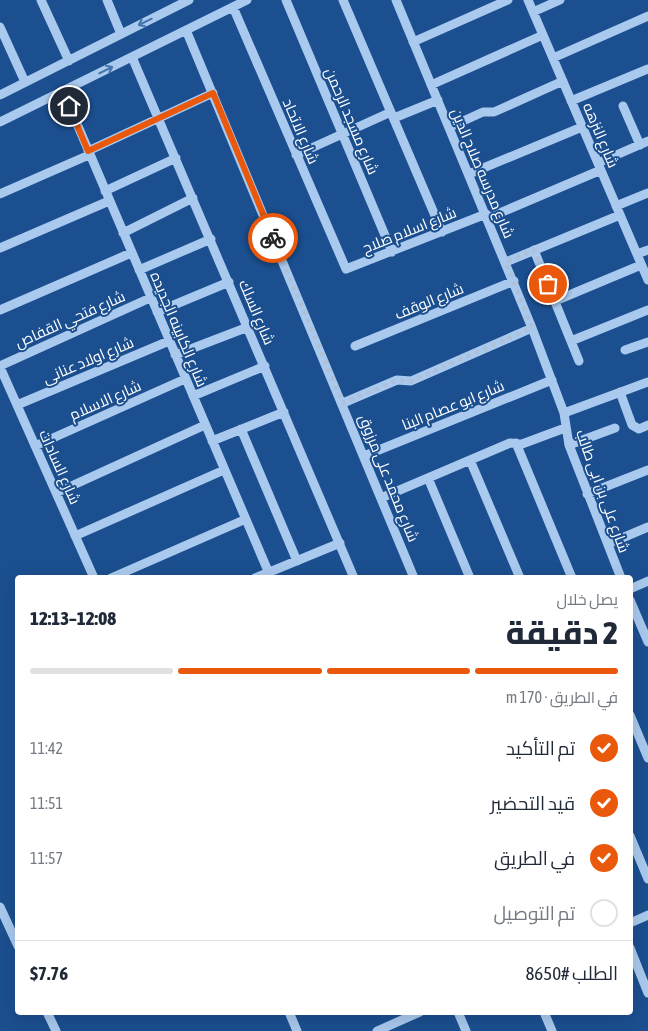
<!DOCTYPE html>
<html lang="ar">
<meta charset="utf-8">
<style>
:root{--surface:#fff;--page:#f6f6f7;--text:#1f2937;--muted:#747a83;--line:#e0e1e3;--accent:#ea580c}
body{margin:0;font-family:"Asap Condensed",Cairo,sans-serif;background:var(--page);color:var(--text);direction:rtl;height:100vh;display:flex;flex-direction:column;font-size:19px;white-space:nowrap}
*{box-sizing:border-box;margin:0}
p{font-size:16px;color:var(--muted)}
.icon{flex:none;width:28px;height:28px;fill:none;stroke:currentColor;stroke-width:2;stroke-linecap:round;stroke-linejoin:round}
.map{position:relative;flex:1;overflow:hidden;direction:ltr}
.drawer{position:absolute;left:15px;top:575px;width:618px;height:440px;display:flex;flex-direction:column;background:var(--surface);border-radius:5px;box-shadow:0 5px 20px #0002;direction:rtl}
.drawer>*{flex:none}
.pin{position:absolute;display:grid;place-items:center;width:42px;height:42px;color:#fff;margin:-21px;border:2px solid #fff;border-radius:50%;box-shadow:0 1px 5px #0007}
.courier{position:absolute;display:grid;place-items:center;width:50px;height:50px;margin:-25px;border:4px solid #ea580c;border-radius:50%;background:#fff;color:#222;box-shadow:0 1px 6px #0007}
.overview em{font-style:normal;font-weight:800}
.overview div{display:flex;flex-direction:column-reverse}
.overview{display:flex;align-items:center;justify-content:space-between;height:85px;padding:0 15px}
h1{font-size:32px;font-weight:800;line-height:38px}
.bar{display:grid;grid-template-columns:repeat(4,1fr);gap:8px 5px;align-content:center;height:60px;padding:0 15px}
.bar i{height:6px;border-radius:4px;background:var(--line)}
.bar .on{background:var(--accent)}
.bar p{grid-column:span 4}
.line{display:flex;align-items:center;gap:12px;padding:0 15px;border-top:1px solid var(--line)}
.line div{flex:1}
ol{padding:0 15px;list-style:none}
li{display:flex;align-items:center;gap:15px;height:55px}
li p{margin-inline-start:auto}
li .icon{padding:5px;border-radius:50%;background:var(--accent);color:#fff;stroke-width:4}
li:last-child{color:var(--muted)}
li i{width:28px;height:28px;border:2px solid var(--line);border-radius:50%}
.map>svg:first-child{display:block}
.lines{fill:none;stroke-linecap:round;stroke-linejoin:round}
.minor{stroke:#a9c9ee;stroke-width:9}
.oneway{stroke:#4674ac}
.done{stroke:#afc1d8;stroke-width:5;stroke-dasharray:0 9}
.route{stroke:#ea580c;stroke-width:6}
.labels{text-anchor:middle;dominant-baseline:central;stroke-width:4;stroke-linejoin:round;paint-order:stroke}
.street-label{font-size:15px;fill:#fff;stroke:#1b4f8f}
</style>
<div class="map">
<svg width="648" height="1031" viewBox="0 0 648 1031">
<rect width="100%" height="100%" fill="#1b4f8f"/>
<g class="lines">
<path class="minor" d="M41,0L69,61
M107,0L121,34
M286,0L392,252
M343,0L442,232
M396,0L532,328L564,413L569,445L621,578
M528,0L648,280
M233,7L346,269L486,214
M533,12L560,0
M0,27L25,82
M186,30L414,578
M413,42L508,0
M132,57L354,578
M553,58L648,16
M431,85L543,35
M63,91L271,578
M0,95L189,0
M571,101L648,69
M623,106L640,145
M394,118L438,100
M0,122L247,0
M450,127L483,112H494L563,81
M88,151L213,93
M296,155L391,112
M598,163L648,141
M469,174L582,127
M105,191L176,158
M0,194L89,155
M616,206L648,193
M488,218L601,170
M123,233L193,198
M0,248L109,201
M534,250L579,361
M637,254L648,250
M506,262L620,215
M139,270L211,239
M555,301L641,265
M0,310L131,253
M157,312L229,282
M571,341L648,310
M355,346L514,281
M625,350L648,342
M175,355L248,327
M0,366L150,298
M0,367L94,578
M620,392L632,425L639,429L648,425
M193,396L265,366
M343,403L397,380L411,381L532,328
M17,405L169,341
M564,413L648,382
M241,429L297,561
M212,441L284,412
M516,443L572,578
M569,445L615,428
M35,446L185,379
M364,456L552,380
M470,460L520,578
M428,478L470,578
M56,493L205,425
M587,494L648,470
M381,498L510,443L522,444L565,428
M75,536L224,470
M608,544L648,527
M111,578L246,519
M255,578L340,543
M630,589L648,581
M630,600L648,642
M630,715L648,758
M630,836L648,879
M0,907L18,946
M630,923L648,915
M630,948L648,993
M47,1012L56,1031
M289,1012L297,1031
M458,1012L466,1031
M544,1012L552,1031
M377,1031L420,1012"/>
</g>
<defs><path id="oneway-shaft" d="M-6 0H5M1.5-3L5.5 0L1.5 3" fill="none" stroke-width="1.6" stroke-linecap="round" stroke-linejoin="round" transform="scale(1.25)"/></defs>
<g class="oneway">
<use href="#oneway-shaft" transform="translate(145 22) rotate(154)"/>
<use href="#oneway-shaft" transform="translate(106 70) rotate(-26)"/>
</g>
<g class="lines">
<path class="done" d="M273,238L343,403L397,380L411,381L532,328L506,262L534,250L548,284"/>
<path class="route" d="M69,106L88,151L213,93L273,238"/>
</g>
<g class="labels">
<g class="street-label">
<text transform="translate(352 121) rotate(67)">شارع مسجد الرحمن</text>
<text transform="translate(301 131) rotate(67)">شارع الاتحاد</text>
<text transform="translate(601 135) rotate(67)">شارع النزهه</text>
<text transform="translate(483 173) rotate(67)">شارع مدرسه صلاح الدين</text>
<text transform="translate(409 230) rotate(-22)">شارع اسلام صلاح</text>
<text transform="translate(429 301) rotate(-22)">شارع الوقف</text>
<text transform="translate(257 312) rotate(67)">شارع السلك</text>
<text transform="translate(70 319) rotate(-24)">شارع فتحي القفاص</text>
<text transform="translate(179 329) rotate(67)">شارع الكابينه الجديده</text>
<text transform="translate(88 360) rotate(-23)">شارع اولاد عنانى</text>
<text transform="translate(105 400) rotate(-24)">شارع الاسلام</text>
<text transform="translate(453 405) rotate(-22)">شارع ابو عصام البنا</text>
<text transform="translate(60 467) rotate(66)">شارع السادات</text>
<text transform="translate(389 478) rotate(68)">شارع محمد على مرزوق</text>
<text transform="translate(603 491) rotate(70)">شارع على بن ابى طالب</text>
</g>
</g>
</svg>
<div class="pin" style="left:548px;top:284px;background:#ea580c"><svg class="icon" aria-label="bag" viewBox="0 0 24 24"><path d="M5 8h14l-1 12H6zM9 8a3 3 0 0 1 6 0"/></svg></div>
<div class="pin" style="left:69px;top:106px;background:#1f2937"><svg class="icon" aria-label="home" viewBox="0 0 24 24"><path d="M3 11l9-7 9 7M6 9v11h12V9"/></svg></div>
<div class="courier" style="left:273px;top:238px"><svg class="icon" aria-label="bike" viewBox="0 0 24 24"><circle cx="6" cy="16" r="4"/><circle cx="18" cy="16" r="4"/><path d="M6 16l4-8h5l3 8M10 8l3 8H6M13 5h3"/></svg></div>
<section class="drawer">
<div class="overview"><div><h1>2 دقيقة</h1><p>يصل خلال</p></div><em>12:08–12:13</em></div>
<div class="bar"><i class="on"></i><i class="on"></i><i class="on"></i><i></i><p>في الطريق · 170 m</p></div>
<ol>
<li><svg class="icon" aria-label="check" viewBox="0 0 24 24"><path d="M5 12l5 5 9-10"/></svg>تم التأكيد<p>11:42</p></li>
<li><svg class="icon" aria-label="check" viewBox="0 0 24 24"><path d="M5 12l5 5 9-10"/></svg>قيد التحضير<p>11:51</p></li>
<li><svg class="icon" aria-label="check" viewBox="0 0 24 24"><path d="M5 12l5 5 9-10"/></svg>في الطريق<p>11:57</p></li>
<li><i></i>تم التوصيل</li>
</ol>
<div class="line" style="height:65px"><div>الطلب #8650</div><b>$7.76</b></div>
</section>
</div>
